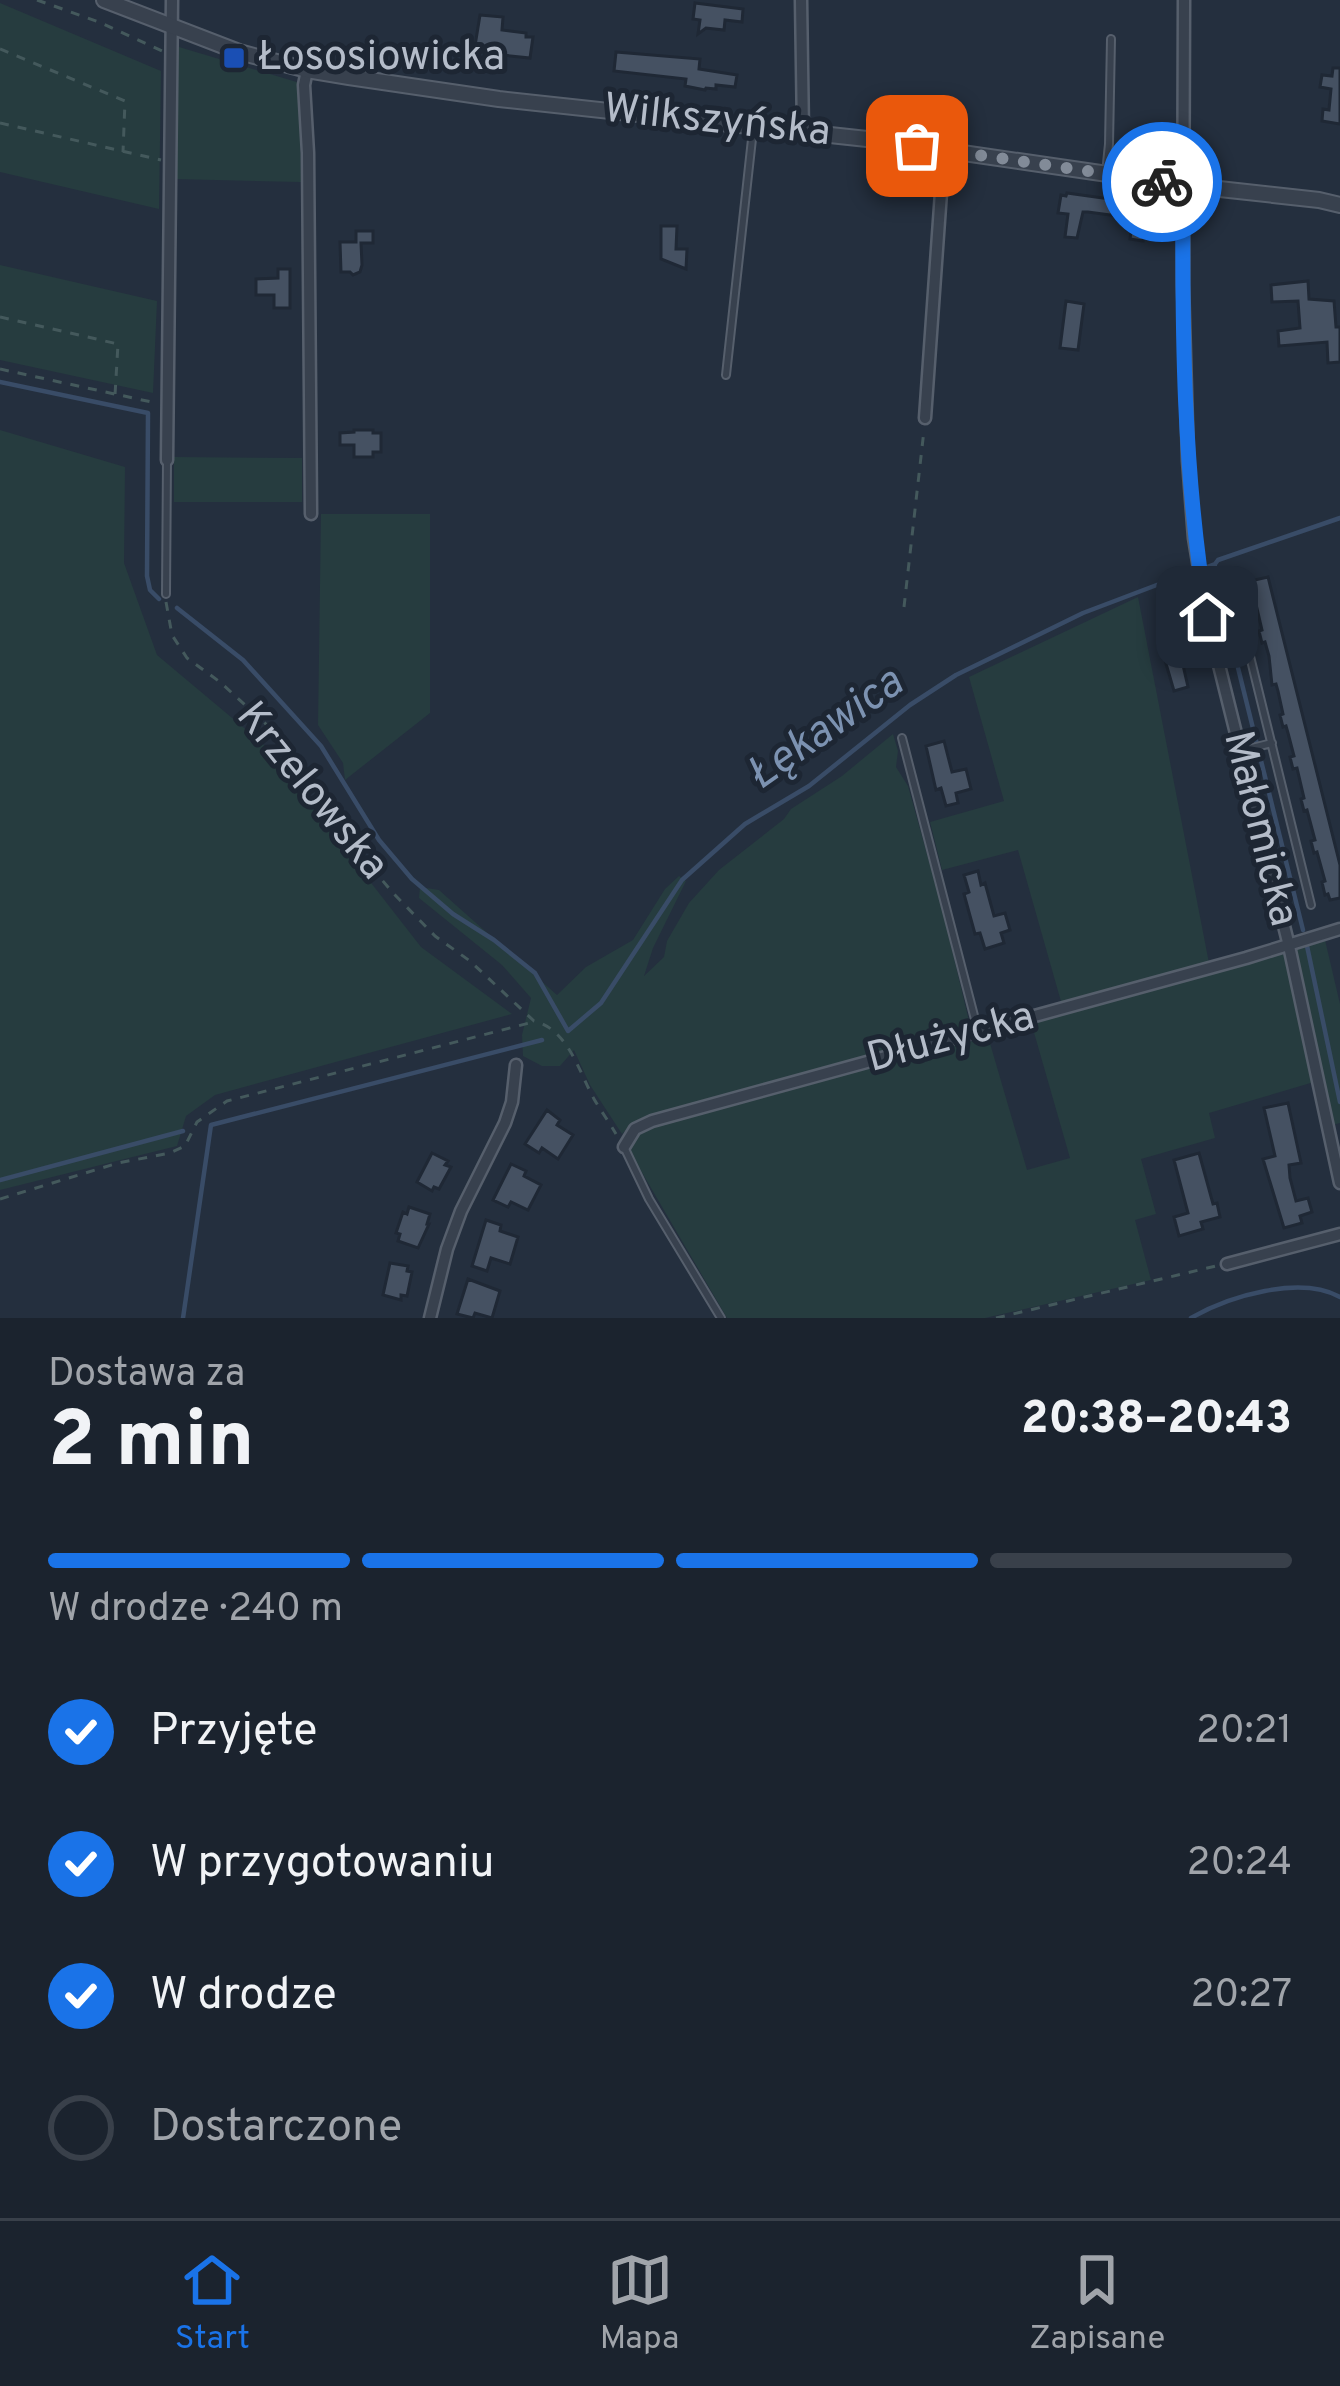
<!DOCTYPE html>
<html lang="pl">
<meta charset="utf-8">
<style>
:root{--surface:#1b232e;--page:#242b36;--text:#f1f3f6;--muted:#a0a4aa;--line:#39404a;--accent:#1a73e8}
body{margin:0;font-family:Overpass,sans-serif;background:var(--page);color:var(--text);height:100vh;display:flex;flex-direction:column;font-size:45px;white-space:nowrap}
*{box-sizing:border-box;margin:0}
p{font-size:39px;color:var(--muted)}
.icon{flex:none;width:66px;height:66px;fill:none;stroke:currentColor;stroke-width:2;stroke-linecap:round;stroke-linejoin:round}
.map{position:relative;height:1318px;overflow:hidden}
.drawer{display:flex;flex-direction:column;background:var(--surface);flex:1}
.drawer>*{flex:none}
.pin{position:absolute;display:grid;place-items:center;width:102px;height:102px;color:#fff;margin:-51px;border-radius:24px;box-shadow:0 6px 18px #0006}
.courier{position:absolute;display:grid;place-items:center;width:120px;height:120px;margin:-60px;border:9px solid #1a73e8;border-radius:50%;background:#fff;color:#222;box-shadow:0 3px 15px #0007}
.headline em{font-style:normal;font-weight:800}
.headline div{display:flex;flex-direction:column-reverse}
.headline{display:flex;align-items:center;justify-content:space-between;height:204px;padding:0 48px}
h1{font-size:78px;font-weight:800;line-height:90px}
.bar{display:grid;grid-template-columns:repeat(4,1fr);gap:18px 12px;align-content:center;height:144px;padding:0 48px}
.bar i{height:15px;border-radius:9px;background:var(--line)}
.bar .selected{background:var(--accent)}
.bar p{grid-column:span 4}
ol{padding:0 48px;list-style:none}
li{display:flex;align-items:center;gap:36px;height:132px}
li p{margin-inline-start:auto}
li .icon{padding:12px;border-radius:50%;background:var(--accent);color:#fff;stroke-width:4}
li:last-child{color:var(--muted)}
li i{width:66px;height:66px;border:6px solid var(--line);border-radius:50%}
.tab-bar{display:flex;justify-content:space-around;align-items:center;height:168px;border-top:3px solid var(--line);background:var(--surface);font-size:33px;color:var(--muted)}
.tab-bar a{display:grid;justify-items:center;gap:6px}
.tab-bar .selected{color:var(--accent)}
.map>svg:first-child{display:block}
.green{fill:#263c3f}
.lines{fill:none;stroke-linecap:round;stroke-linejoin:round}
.stream{stroke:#394c67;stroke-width:4.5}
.building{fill:#455162;stroke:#1f2835;stroke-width:3}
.service-casing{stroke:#565f6c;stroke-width:10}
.minor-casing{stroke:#565f6c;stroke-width:15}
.tertiary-casing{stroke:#565f6c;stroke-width:18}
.path{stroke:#44595c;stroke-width:3;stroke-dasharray:9 9;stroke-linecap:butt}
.service{stroke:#38414e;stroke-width:6}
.minor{stroke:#38414e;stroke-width:10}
.tertiary{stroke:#38414e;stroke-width:14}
.done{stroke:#828b98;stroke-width:12;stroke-dasharray:0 21.6}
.route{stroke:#1a73e8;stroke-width:15}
.transit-dot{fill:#1a4fb4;stroke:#1d2633;stroke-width:4.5}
.labels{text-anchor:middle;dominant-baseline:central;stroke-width:10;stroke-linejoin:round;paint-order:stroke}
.poi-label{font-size:42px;fill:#b4bcc9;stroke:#1d2633;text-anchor:start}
.street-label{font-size:42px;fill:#b4bcc9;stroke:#1d2633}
.water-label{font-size:45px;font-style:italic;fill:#7c92b1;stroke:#1d2633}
</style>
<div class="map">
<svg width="1340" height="1318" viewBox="0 0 1340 1318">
<rect width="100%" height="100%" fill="#242f3e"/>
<path class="green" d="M0,3L161,71L159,209L0,172Z
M179,47L300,83L301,182L174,179L176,52Z
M0,265L157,301L153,393L0,360Z
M0,430L125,467L124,563L157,655L263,744L421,947L512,1014L215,1095L186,1116L177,1146L0,1190Z
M174,457L302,458V502H174Z
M321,514H430V713L345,780L343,763L318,725Z
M1138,597L1209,963L1062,1005L1018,850L942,870L930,822L1004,801L969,677Z
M893,734L898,751L896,767L908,786L941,904L969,1021L960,1032L651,1116L634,1122L622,1134L590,1085L574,1050L560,1066H542L523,1056L522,1035L531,998L502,965L419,898L420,887L439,890L557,995L586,967L633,940L665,889L679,876L686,881L653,948L644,976L664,957L667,941L689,903L719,870L784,819L791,809L842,776Z
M1325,940L1340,1004V1123L1333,1125L1294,947Z
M1278,953L1285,955L1314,1082L1209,1113L1215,1138L1141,1159L1156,1214L1135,1220L1151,1280L985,1318H727L630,1152L629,1146L640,1129L987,1033L1027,1170L1070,1158L1031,1022Z"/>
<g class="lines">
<path class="stream" d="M0,382L148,413L147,576L150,590L159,599
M1215,564L1214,571L1303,930
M1207,567L1215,564L1218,560L1340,518
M177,608L243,660L321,746L379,840L412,879L453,914L494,940L535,973L568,1031L601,1003L682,880L745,824L809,786L910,705L956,675L1083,613L1191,572
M1307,946L1340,1102
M0,1180L183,1131
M183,1318L211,1125L542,1040
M1191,1318C1229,1296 1300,1275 1340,1297"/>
</g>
<path class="building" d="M695,3L743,9L742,22L725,20L724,30L706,28L698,34L700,20L693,19Z
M480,15L503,17L502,30L526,33V37H533L530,58L474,52Z
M616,52L700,59L699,69L737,75L735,87L716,85V89L706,88L705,90L685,86L686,79L614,71Z
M1333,68H1340V124L1322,121L1323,109L1329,110L1331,89L1320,87L1322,75L1332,76Z
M1067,193L1153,205L1150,225L1145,224L1143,241L1130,239L1133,218L1088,212H1083L1077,238L1065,237L1068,214L1058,213L1061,195L1066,196Z
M661,226H677L676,249H687L686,269L661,259Z
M356,231H373V243H361L362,265L360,272L353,275L350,272H341L340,242H356Z
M278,269H290V308H274V295H256V279L278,278Z
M1308,281L1309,299L1334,301L1336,327H1340V362L1328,363L1327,342L1279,346L1278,331L1300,328L1298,301L1272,302L1271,285Z
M1066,301L1084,304L1078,350L1060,348Z
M354,430H373V433H381V452H373V457H354V445H340V433L354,432Z
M1268,577L1340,865V898L1330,900L1328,894L1325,895L1322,882L1325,881L1317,852L1314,853L1311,841L1315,840L1307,810L1304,811L1301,799L1304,798L1297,768L1293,769L1290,757L1294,756L1288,733L1286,726L1283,727L1280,715L1283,714L1278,691L1276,684L1272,685L1269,656L1265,642L1262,643L1259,631L1262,630L1255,600L1252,601L1249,589L1252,588L1250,581Z
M1177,639L1188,687L1174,691L1160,643Z
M944,741L952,772L966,769L971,789L956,793L958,803L946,806L941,788L936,790L926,746Z
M978,871L981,885L985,883L994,916L1005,913L1010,930L1001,933L1004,943L985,949L980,933L975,934L964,894L969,892L964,875Z
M1288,1103L1301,1163L1289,1165L1290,1178L1296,1201L1308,1198L1312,1212L1300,1216L1302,1223L1284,1228L1263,1159L1275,1156L1264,1108Z
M547,1110L560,1120L557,1125L573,1135L558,1159L542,1148L539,1153L525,1144Z
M432,1153L448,1161L445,1165L451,1167L439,1189L434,1187L432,1191L417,1182Z
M1199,1153L1213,1204L1217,1203L1220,1217L1201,1222L1203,1229L1179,1236L1174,1217L1188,1213L1174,1160Z
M511,1164L526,1171L524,1176L541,1185L528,1210L511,1202L508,1207L493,1200Z
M409,1207L430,1214L427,1224H429L418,1248L398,1241L400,1234L396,1233L403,1212L407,1214Z
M486,1220L501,1225L500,1231L518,1237L510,1264L491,1258L487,1271L472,1266Z
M390,1263L408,1266L407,1271L412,1272L407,1296L401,1295V1300L383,1295Z
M468,1279L500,1291L492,1318L475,1313L473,1318L457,1314Z"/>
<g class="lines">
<g class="service-casing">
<path id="service" d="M1106,173L1109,144L1111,39
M726,375L753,130
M1233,587L1311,905
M166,594L167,460
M902,738L978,1031
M1240,751L1272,743
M625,1149L649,1199L721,1318"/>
</g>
<g class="minor-casing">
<path id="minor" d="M801,0L803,132
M1184,0L1183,285L1188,461L1194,538L1207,617L1289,946L1340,1183
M307,70L304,85L308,153L311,514
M925,418L944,150
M167,460L172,0
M624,1147L635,1129L652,1121L1246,958L1340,929
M1227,1264L1340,1234
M430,1318L447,1249L461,1211L505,1123L512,1102L516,1065"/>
</g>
<g class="tertiary-casing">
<path id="tertiary" d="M104,0L239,52L307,70L349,77L499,99L867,139L1183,185L1319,200L1340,205"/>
</g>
<path class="path" d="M37,0L99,22L162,51
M0,49L125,101L123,152
M0,123L161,160
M0,317L118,344L115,395
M0,369L156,403
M166,602L172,635L187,658L220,682L268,726L323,794L366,861L393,893L435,936L470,961L534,1021C568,1029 579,1072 594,1099C601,1111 609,1122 616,1134
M904,607L924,430
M0,1199L118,1163L170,1153L185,1146L197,1122L227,1101L533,1022
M996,1318L1216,1266"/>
<use href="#service" class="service"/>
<use href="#minor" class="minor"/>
<use href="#tertiary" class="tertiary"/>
</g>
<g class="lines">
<path class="done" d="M917,146L1162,182"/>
<path class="route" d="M1162,182L1183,185C1182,330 1183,474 1207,617"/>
</g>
<rect class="transit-dot" x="222" y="46" width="24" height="24" rx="6"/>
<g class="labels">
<g class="poi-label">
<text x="258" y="58">Łososiowicka</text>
</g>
<g class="street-label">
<text transform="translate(717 122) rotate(6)">Wilkszyńska</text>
<text transform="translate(311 792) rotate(51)">Krzelowska</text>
<text transform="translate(1259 829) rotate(76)">Małomicka</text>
<text transform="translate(951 1039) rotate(-15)">Dłużycka</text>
</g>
<g class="water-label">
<text transform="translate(826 730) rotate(-35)">Łękawica</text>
</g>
</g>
</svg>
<div class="pin" style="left:917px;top:146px;background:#ea580c"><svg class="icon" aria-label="bag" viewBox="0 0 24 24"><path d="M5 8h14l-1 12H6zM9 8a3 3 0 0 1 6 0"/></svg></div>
<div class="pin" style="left:1207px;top:617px;background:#1f2937"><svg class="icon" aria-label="home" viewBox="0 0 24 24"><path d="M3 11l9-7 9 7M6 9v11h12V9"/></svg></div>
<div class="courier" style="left:1162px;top:182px"><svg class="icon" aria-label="bike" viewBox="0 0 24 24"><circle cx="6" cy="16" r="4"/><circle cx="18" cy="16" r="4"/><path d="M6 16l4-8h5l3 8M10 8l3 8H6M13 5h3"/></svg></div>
</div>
<section class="drawer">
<div class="headline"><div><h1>2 min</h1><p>Dostawa za</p></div><em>20:38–20:43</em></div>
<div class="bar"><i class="selected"></i><i class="selected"></i><i class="selected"></i><i></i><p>W drodze · 240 m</p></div>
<ol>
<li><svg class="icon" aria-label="check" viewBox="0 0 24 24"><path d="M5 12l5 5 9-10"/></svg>Przyjęte<p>20:21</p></li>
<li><svg class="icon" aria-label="check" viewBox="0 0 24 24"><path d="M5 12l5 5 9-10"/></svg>W przygotowaniu<p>20:24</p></li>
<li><svg class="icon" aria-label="check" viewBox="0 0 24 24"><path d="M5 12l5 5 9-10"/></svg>W drodze<p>20:27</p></li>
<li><i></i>Dostarczone</li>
</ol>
</section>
<nav class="tab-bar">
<a class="selected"><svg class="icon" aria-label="home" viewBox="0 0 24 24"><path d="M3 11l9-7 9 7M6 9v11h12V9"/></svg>Start</a>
<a><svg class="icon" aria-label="map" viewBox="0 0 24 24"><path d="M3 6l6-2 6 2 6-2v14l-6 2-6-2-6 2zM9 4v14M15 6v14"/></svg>Mapa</a>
<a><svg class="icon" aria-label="saved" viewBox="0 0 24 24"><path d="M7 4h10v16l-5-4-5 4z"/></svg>Zapisane</a>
</nav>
